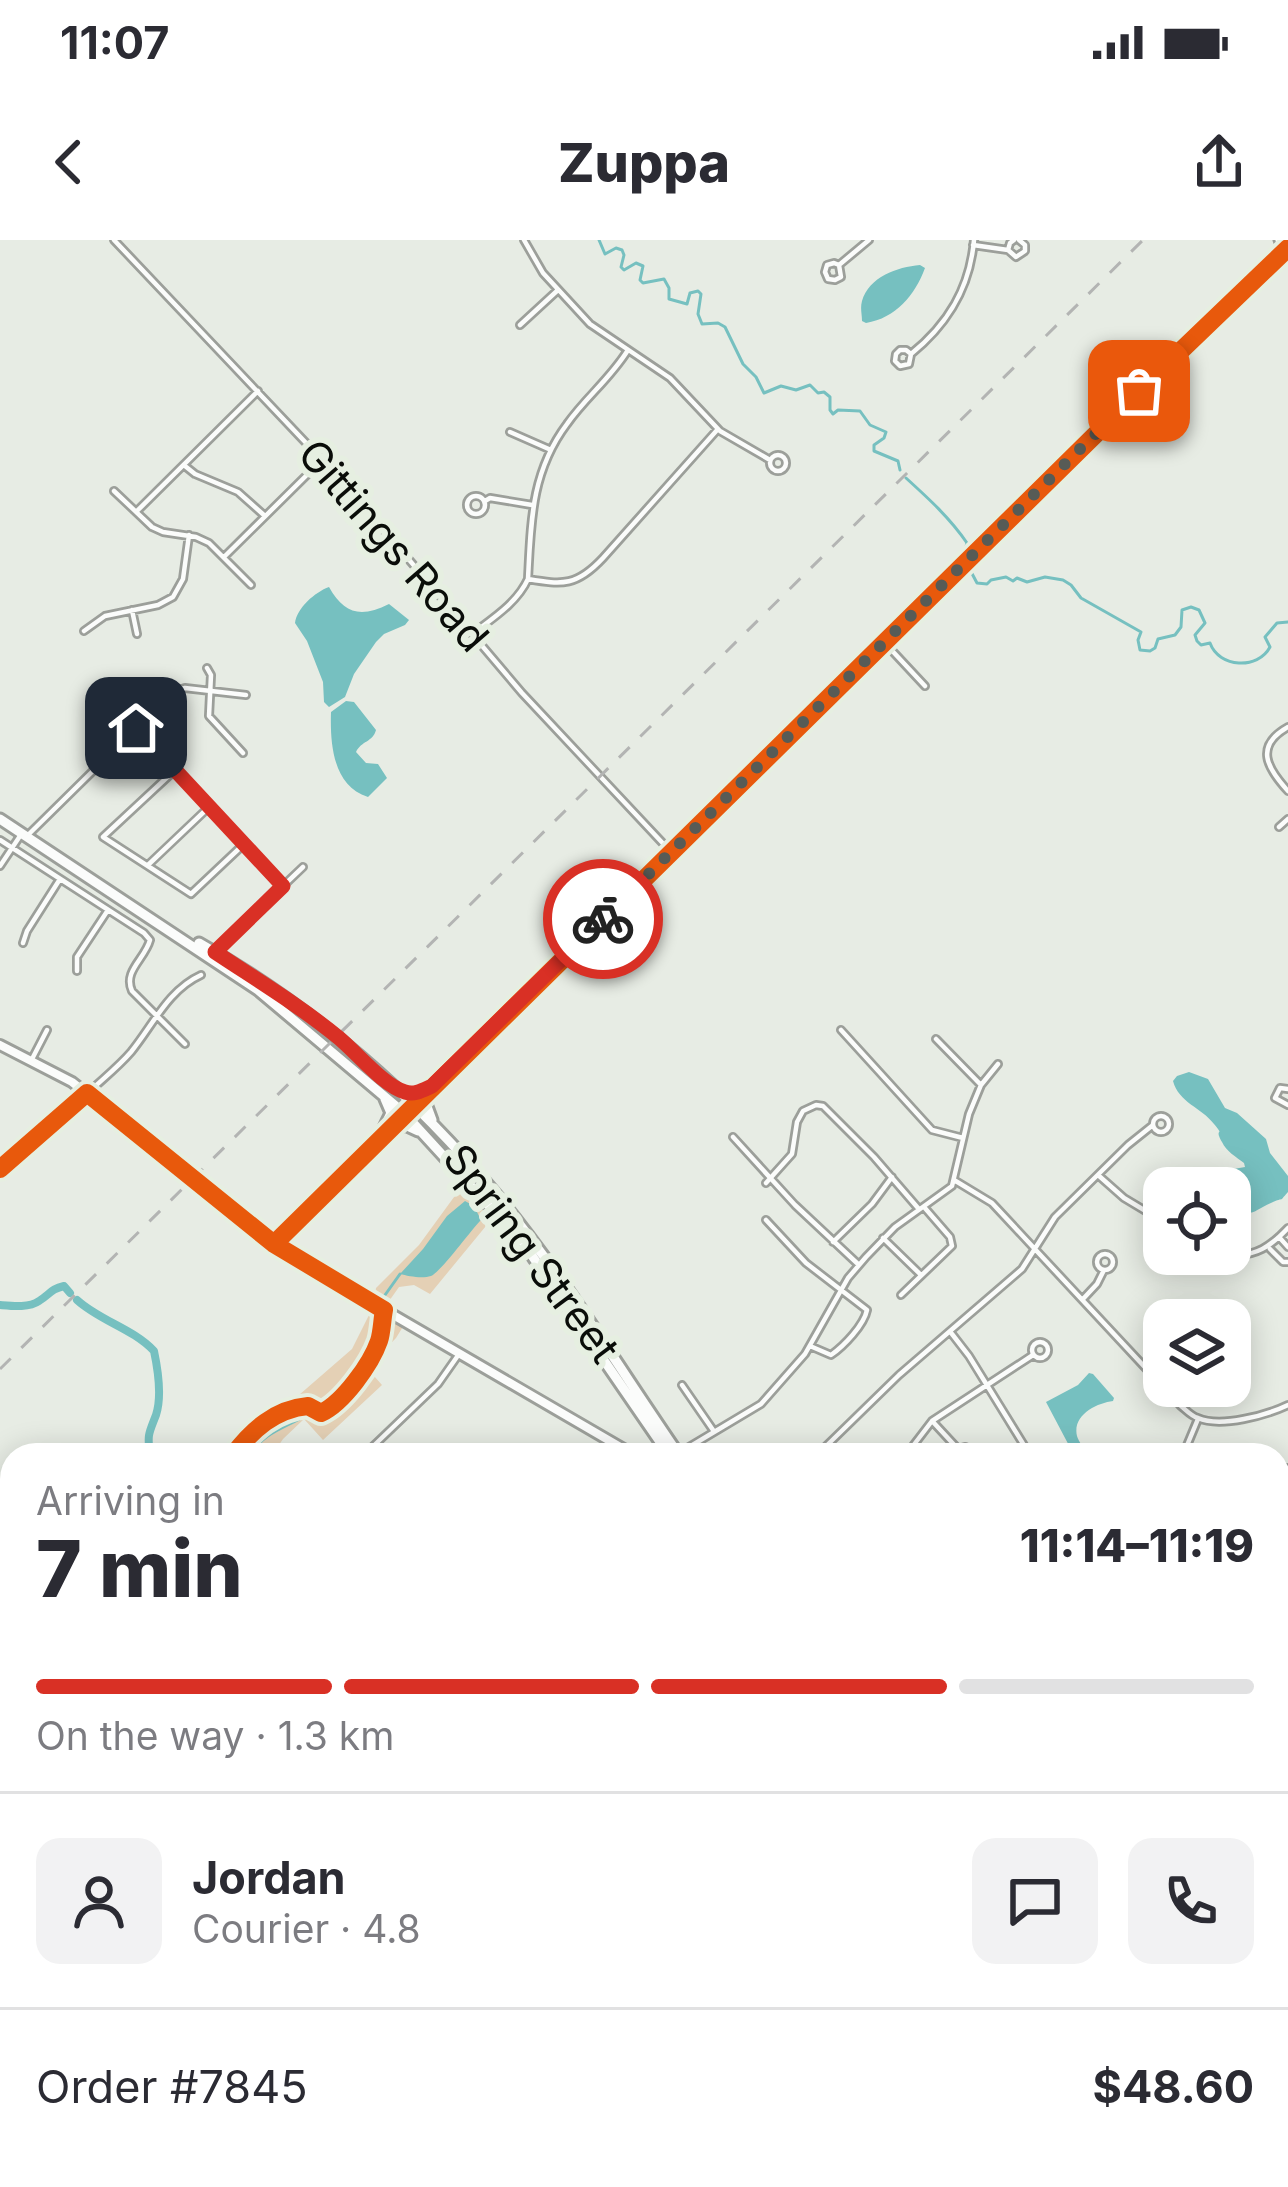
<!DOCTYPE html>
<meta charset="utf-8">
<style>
:root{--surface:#fff;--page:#f2f2f3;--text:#2b2b33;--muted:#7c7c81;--line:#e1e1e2;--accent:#d93025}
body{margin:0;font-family:Inter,sans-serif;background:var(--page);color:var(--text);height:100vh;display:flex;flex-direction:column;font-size:45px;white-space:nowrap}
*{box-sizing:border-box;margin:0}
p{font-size:39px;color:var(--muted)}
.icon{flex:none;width:66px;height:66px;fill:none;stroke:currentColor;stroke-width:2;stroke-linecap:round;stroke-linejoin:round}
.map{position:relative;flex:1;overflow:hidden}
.drawer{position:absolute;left:0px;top:1203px;width:1290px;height:744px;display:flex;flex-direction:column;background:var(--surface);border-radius:36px 36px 0 0;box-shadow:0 6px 30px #0003}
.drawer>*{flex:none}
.tools{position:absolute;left:1143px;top:927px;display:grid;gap:24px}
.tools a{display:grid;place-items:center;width:108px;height:108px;border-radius:24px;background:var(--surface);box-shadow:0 6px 30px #0003;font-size:60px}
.pin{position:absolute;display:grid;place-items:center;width:102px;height:102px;color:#fff;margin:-51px;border-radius:24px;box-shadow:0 6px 18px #0006}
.courier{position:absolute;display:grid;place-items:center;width:120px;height:120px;margin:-60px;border:9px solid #d93025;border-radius:50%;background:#fff;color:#222;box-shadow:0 3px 15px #0007}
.overview em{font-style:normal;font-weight:800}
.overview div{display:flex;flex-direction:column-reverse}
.overview{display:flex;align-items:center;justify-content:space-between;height:204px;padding:0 36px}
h1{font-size:78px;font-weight:800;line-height:90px}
.bar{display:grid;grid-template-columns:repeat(4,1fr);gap:18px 12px;align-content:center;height:144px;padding:0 36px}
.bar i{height:15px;border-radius:9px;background:var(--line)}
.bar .current{background:var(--accent)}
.bar p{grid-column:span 4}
.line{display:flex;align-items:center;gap:30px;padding:0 36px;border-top:3px solid var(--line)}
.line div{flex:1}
.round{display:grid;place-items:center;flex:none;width:126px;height:126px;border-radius:24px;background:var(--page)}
.status{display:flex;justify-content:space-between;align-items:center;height:84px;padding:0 60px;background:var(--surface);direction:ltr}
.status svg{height:33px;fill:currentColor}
header{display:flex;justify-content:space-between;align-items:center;height:156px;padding:0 36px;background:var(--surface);font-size:54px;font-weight:800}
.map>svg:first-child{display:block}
.green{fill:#e4d0b5}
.water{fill:#76c0c0}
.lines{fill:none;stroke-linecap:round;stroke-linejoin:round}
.stream{stroke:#76c0c0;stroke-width:3}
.river{stroke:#76c0c0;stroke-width:8}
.minor-casing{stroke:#9c9f9a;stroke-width:10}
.tertiary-casing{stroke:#9c9f9a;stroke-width:14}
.secondary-casing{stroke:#9c9f9a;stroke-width:15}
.minor{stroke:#fbfcfb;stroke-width:4.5}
.tertiary{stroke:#fbfcfb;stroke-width:8}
.secondary{stroke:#fbfcfb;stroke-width:9}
.rail{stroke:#b3b4b3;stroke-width:3;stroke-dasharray:15 15;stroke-linecap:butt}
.cycleway-casing{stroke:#e6efe1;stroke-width:26}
.cycleway{stroke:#e8590c;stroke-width:18}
.done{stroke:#575b56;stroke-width:12;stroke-dasharray:0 21.6}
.route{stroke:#d93025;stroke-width:15}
.labels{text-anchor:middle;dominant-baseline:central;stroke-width:12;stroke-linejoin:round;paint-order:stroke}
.street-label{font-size:42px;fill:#0a0d09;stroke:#e6efe1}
</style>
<div class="status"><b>11:07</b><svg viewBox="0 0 49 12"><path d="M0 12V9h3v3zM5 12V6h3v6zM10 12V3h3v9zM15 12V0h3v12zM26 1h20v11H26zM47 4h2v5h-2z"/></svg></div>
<header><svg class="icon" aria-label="back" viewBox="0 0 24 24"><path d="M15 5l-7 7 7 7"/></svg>Zuppa<svg class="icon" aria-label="share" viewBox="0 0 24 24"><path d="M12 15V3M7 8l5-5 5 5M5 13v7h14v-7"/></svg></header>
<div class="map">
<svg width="1288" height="1947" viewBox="0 0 1288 1947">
<rect width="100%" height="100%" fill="#e7ece4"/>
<path class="green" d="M465,942L495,975L430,1054L414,1045L399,1047L382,1071L404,1085L396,1098L367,1128L382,1145L323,1200L304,1179L283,1199L272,1215H229L248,1189L299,1155L352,1109L373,1067L376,1048L419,1005Z
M12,1257V1396L0,1383V1269Z
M12,1576V1723L0,1726V1588Z"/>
<path class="water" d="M920,25L925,28C915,55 896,78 866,83L862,81C862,74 860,68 862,61C869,37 897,27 920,25Z
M329,347C344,374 361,378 389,364L409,380L405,385L384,394L376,402L354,434L345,457L329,467L324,462L323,442L307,401L295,383C297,368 315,352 329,347Z
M346,461L354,462L376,490C373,502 361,501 356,512L366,523L378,524L387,538L368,557C333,546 330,504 331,472Z
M1189,832L1208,839L1225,868L1237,873L1266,899L1270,913L1288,936V952C1277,964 1287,956 1273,962C1252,971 1254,978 1230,968V948H1176L1177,936L1185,929L1228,930L1245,927L1244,923C1236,917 1226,911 1222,902C1213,886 1226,898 1214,884C1201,867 1179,863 1173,841L1177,836Z
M465,961L474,966L481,980C470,991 441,1032 431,1036C422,1039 408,1036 400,1034L423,1009L447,976Z
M1089,1133L1093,1134L1114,1158L1113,1161C1097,1163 1072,1175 1077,1196C1078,1201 1086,1211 1089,1215H1074L1046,1162L1078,1145Z"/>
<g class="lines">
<path class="stream" d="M599,0L605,14L616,8L622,10L624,15L621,27L624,30L636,23L643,26L640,40L643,43L664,39L669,48V59L687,64L690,53L698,51L701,54L698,74L702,84L718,83L725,87L743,124L756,137L764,153L781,146L796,150L810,145L818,153L824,152L830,157V170L833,174L838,170L860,171L870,185L886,192L884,198L874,205V211L898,221L900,230
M906,238C928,258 950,278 967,303L963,316
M968,326L977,343L987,344L991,340L1006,337L1013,341L1017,338L1027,342L1045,337L1063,340L1071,345L1081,358L1141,392L1138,400L1140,410L1150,411L1155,408L1158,399L1175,395L1181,387L1182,370L1191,367L1199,370L1205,383L1195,395L1197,401L1201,405L1210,403C1219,428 1258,430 1270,407L1265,397L1277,383L1288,382
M380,1062L400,1034
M251,1215C261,1194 284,1188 303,1177C340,1153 369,1116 375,1071"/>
<path class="river" d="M77,1060C100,1081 132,1088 154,1111C158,1130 162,1157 156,1175C149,1193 147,1194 150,1215
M0,1065C12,1066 29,1068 39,1061C50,1054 51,1049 64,1046L70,1053
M0,1676L6,1677L12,1673"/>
<g class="minor-casing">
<path id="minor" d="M114,0L344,243L522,453L671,612
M524,0L543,33L590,84L670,138L720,191L770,220
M973,5L1008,10L1016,17L1025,11V5L1019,0
M1008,10L1010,3L1014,0
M839,25L841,37L835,40L828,39L825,32L827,25L834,23L839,25L869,0
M520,85L558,50
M911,114L906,110H900L896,114L895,121L900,126L909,124L911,114C948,84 970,48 974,0
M510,192L551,210
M770 223a8 8 0 1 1 16 0a8 8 0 1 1-16 0Z
M185,226L195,234L238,252L265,276
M114,251L152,287L163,292L196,297L209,303L251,345
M467 265a9 9 0 1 1 18 0a9 9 0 1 1-18 0Z
M485,261L490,258L532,265
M136,272L258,151
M224,317L322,220
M528,339C563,345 577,346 603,318L718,189
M132,370L137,394
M84,391L105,376L158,365L173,357L183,339L189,295
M472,394C493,378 517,363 528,339C531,282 531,232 567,184C586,157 610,139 628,110
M884,402L925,446
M207,428L211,435L209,476L243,513
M120,471L283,646
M1288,487C1254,506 1267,528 1288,551
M175,530L103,597L191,654L244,604
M1279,587L1288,579
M29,594L173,452L185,448L246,455
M0,600L144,693L150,700C145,719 123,731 132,751L185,804
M148,625L209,567
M0,626L22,593
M23,703L27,691L60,639
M216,710L303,627
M77,731V717L108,670
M841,790L932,890L963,898
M936,799L981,845
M31,821L47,790
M1288,849L1280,848L1275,858L1288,865
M90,851C104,838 119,826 131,812C153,785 168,750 201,735
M1153 884a8 8 0 1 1 16 0a8 8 0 1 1-16 0Z
M733,897L795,965L859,1025
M1098,935L1124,958L1164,982
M954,940L992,963L1181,1166C1186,1170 1191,1176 1198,1178C1221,1188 1267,1175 1288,1165
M766,943L792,914L797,882L803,871L816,865L823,866L874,917L918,968
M766,980L806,1023L867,1070C864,1085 844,1106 831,1115L810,1106
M1279,997L1288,1007
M883,998L921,1035
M833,1002L872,964L892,937
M1270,1009L1283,1022H1288
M1097 1022a8 8 0 1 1 16 0a8 8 0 1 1-16 0Z
M1230,1014C1255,1018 1272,1005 1288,988
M901,1055L952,1006L950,997L924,967
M1083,1059L1097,1044L1104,1030
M952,1094L969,1116L1030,1215
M1032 1110a8 8 0 1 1 16 0a8 8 0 1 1-16 0Z
M682,1145L713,1190
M934,1183L958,1209
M679,1213L761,1164L805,1114L848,1038L866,1017L895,987L952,946L969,874L981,845L998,824
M303,1215L307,1211
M364,1215L438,1144L459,1114
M817,1215L899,1135L1022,1029L1055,977L1128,905L1153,885
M906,1215L932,1181L1033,1115
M956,1215L958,1209L965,1207L970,1209L972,1215
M1183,1215L1198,1179
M1278,1231L1288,1228
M1278,1514L1288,1513
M1278,1571L1288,1572
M1278,1631L1288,1640
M1278,1762L1288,1774
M1278,1810L1288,1807
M222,1935L233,1947
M466,1935L476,1947
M594,1935L599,1947
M65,1947H81
M103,1947L104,1935
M128,1947L141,1943L154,1947
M186,1947L198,1935
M342,1947L350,1935
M401,1947L411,1935
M637,1947L640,1939L645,1936L653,1939L655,1947
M710,1947L722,1935"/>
</g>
<g class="tertiary-casing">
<path id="tertiary" d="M0,805L72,842L290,1015L634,1215
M0,929L87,853
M274,1004L1165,126L1288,8
M1278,1384L1288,1375"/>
</g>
<g class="secondary-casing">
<path id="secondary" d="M1280,0L1288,6
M0,579L258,750L404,873L524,1004L669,1215
M199,703C313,767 416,857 499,958C565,1039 620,1129 679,1215
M432,846L425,861L432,880
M384,895L405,885L418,891
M379,898L391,873L385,859
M1195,1935L1204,1947
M1208,1935L1217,1947"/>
</g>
<use href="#minor" class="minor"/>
<use href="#tertiary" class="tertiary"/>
<use href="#secondary" class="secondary"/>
<path class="rail" d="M0,1129L1143,0"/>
<g class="cycleway-casing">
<path id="cycleway" d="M0,929L87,853L274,1004L384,1070C382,1080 382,1092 379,1101C371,1124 343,1163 321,1173L308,1166C275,1169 252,1190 233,1215
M274,1004L1165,126L1288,8"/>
</g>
<use href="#cycleway" class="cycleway"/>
</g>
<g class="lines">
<path class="done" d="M603,679L1139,151"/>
<path class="route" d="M136,488L283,646L215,712C257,740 300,766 339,798C357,813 384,846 405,852C415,855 423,850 432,846L603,679"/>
</g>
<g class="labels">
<g class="street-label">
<text transform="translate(394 305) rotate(49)">Gittings Road</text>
<text transform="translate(532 1013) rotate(53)">Spring Street</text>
</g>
</g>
</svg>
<div class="tools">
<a><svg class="icon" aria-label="locate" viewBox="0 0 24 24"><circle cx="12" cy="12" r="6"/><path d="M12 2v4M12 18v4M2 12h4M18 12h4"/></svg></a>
<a><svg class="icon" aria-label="layers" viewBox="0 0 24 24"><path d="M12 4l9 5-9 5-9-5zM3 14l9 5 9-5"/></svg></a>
</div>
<div class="pin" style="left:1139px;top:151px;background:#ea580c"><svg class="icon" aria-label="bag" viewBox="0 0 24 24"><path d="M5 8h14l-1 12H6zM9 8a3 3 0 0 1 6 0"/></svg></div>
<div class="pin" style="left:136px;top:488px;background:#1f2937"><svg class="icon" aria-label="home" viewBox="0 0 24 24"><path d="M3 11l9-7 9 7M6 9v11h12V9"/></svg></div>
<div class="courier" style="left:603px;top:679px"><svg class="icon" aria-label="bike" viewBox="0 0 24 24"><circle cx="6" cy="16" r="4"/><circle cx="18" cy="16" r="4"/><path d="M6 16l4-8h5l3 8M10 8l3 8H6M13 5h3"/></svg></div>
<section class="drawer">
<div class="overview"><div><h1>7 min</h1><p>Arriving in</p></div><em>11:14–11:19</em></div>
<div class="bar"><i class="current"></i><i class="current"></i><i class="current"></i><i></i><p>On the way · 1.3 km</p></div>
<div class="line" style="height:216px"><a class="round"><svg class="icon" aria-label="person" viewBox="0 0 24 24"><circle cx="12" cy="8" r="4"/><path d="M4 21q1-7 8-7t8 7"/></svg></a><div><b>Jordan</b><p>Courier · 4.8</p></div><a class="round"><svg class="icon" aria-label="chat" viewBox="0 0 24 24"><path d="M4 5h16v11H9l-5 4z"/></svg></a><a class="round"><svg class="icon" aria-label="phone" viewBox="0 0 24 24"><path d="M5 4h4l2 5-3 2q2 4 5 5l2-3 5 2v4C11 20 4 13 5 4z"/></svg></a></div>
<div class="line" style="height:156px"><div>Order #7845</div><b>$48.60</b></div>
</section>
</div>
